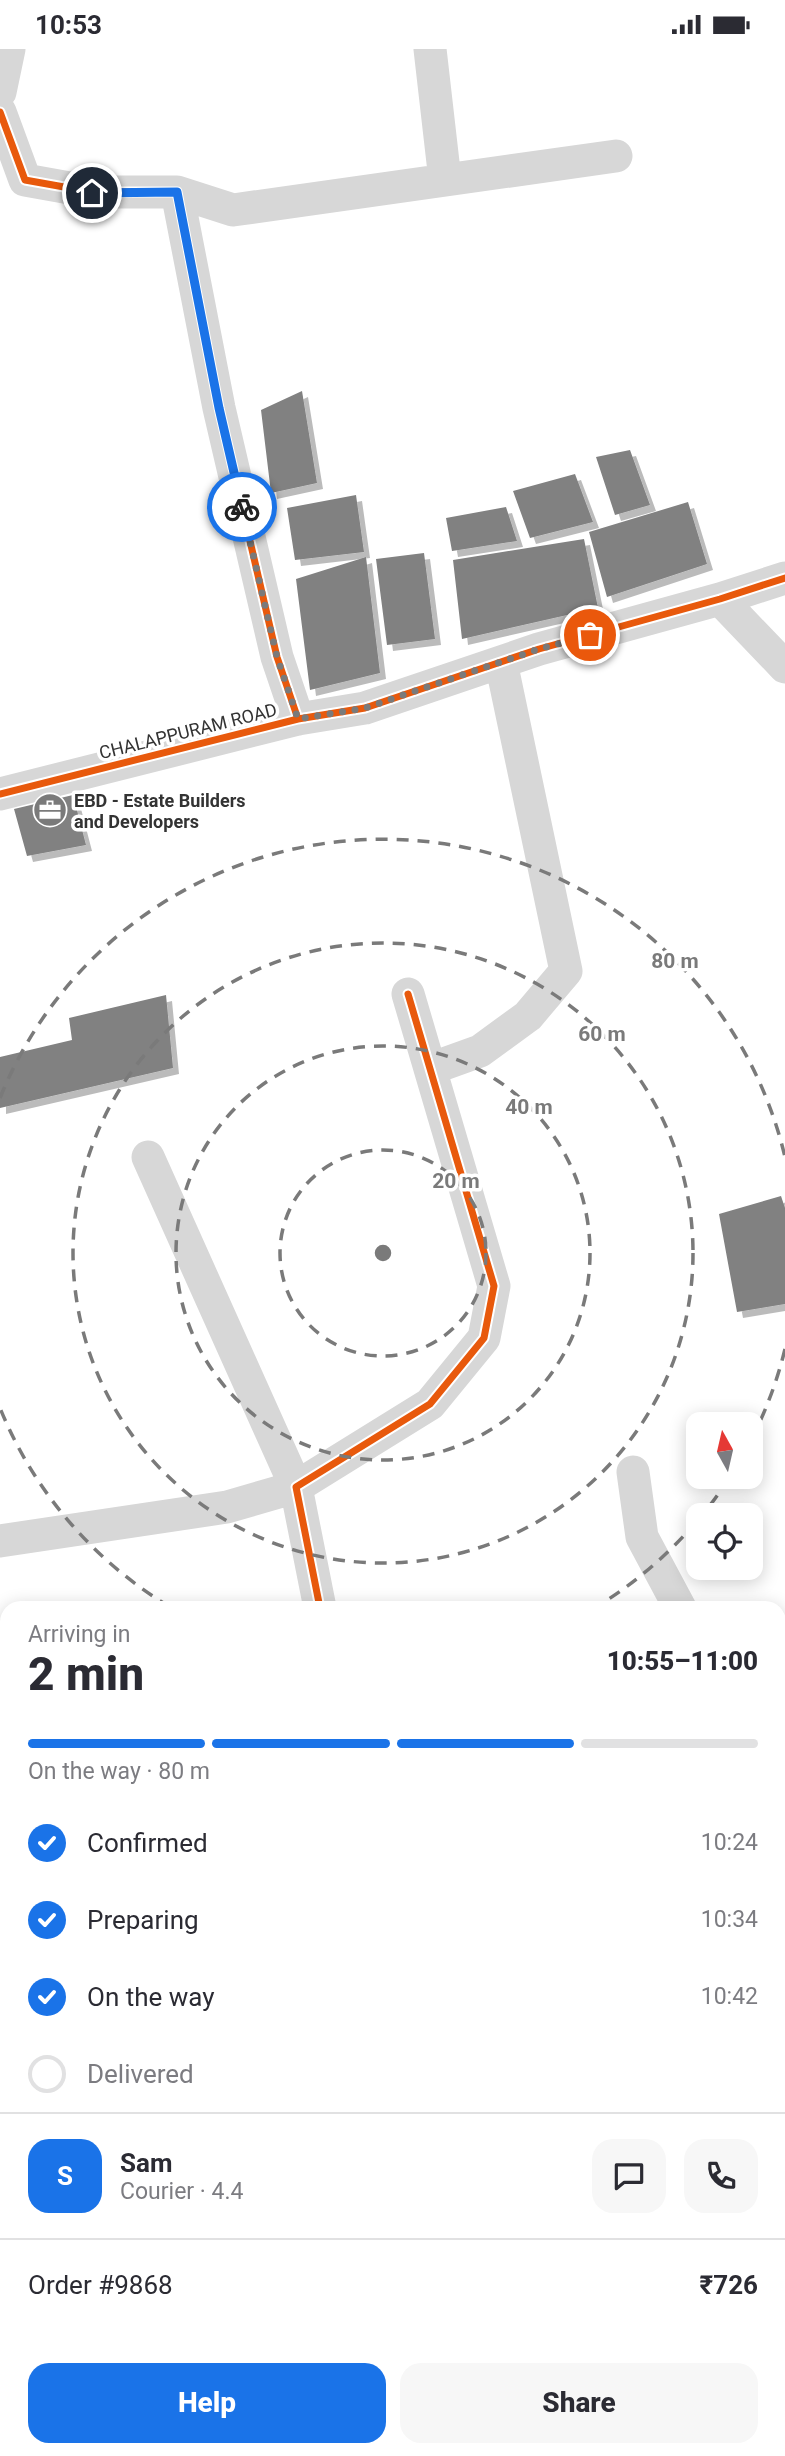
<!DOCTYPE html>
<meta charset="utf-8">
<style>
:root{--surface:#fff;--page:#f7f7f7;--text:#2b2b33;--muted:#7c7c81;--line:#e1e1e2;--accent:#1a73e8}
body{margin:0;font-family:Roboto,sans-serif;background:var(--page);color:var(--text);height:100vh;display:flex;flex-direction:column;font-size:26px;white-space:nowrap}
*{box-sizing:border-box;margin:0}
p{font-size:23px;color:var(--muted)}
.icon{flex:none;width:38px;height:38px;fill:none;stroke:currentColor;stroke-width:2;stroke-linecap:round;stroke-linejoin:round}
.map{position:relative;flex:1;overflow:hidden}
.panel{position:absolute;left:0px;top:1552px;width:786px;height:856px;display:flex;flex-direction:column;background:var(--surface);border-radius:21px 21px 0 0;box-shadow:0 4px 18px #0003}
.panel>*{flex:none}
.needle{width:46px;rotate:352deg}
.controls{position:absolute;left:686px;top:1363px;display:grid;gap:14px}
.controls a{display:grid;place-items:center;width:77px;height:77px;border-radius:14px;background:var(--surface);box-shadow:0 4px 18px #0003;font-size:35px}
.pin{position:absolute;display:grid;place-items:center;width:60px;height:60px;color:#fff;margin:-30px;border:4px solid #fff;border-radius:50%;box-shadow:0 2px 7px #0007}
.courier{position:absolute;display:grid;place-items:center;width:70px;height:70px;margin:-35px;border:5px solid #1a73e8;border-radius:50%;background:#fff;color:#222;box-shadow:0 2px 9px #0007}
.summary em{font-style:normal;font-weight:800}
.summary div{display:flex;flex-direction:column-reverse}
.summary{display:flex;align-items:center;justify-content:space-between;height:119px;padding:0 28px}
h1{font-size:46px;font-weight:800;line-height:52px}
.bar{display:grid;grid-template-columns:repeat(4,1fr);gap:10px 7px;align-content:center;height:84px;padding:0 28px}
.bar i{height:9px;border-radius:5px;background:var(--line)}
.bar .on{background:var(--accent)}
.bar p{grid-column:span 4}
.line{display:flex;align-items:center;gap:18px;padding:0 28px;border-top:2px solid var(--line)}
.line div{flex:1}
.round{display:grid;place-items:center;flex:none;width:74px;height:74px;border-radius:21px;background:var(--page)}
ol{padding:0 28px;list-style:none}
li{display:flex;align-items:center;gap:21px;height:77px}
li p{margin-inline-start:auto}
li .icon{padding:7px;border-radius:50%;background:var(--accent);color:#fff;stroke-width:4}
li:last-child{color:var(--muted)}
li i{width:38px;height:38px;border:4px solid var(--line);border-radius:50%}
.action{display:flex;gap:14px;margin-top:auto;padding:14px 28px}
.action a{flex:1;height:80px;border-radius:21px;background:var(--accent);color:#fff;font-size:28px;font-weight:800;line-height:80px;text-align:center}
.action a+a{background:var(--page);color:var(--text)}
.status{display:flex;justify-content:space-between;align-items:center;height:49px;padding:0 35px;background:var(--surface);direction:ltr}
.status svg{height:19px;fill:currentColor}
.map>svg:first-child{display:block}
.building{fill:#818181;filter:url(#shadow)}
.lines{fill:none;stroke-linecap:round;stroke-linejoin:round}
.minor{stroke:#d7d7d7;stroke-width:33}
.major{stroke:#cacaca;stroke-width:38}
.cycleway-casing{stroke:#fff;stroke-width:11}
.cycleway{stroke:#e8590c;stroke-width:7}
.done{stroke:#7a7a7a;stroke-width:7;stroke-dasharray:0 12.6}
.route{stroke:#1a73e8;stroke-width:9}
.ring{fill:none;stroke:#7a7a7a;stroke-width:3.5;stroke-dasharray:12 9}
.labels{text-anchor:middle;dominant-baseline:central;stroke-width:7;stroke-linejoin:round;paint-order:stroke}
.street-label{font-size:18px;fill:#333;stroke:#fff}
.poi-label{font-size:18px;font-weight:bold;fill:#333;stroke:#fff;text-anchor:start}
.centre{fill:#7a7a7a;stroke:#fff;stroke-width:3.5}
.ring-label{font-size:21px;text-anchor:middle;font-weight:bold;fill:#7a7a7a;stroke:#fff;stroke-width:7;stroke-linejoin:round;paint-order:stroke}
</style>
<div class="status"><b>10:53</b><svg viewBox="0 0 49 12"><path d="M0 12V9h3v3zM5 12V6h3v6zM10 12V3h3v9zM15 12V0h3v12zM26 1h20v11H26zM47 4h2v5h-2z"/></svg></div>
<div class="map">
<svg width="785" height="2407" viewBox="0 0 785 2407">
<defs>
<filter id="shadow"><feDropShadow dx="6" dy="6" stdDeviation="0" flood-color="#0004"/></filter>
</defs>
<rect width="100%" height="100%" fill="#fff"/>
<path class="building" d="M302,342L317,434L271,444L261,361Z
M630,401L650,456L615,466L596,408Z
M575,425L593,473L530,489L513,442Z
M356,446L364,503L295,511L287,459Z
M688,453L707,515L607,548L589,483Z
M506,458L517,492L452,502L446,469Z
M584,490L598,559L462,590L453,511Z
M424,504L435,590L387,596L376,510Z
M366,508L380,624L310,641L296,530Z
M73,746L86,796L27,807L14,760Z
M166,946L173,1019L0,1059V1008L72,991L69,969Z
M781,1147L785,1159V1255L737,1263L719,1165Z
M317,2401H527L529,2407H318Z"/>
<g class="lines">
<path class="minor" d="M430,0L445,131
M0,43L9,0
M0,63L25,131L92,143H177L219,359L277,608L298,670
M177,143L233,161L616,107
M720,550L785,618
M0,745L298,670L365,659L539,600L720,550L785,529
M430,1020L480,1002L528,967L566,922L501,613
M633,1423L642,1488L680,1559
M0,1492L227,1458L296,1438L148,1108
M320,1559L296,1438L430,1355L484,1289L494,1237L408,945
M0,1635L7,1647
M779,1801L785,1834
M600,2401L604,2407"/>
<path class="major" d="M779,2207L785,2204
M0,2218H7"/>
<g class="cycleway-casing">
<path id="cycleway" d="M0,63L25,131L92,143H177L219,359L277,608L298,670
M0,745L298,670L365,659L539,600L720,550L785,529
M320,1559L296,1438L430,1355L484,1289L494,1237L408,945"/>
</g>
<use href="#cycleway" class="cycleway"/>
</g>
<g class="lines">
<path class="done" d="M242,458L277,608L298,670L365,659L539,600L590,586"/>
<path class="route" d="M92,144L177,143L219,359L242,458"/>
</g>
<g class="ring">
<circle cx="383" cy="1204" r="103"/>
<circle cx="383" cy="1204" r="207"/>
<circle cx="383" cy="1204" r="310"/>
<path d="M785 1300A413 413 0 0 1 751 1391M729 1429A413 413 0 0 1 704 1464M697 1472A413 413 0 0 1 596 1558M170 1558A413 413 0 0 1 0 1359M0 1049A413 413 0 0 1 785 1108"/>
</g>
<defs>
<g id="office-disc" transform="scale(1.75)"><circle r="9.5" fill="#7a7a7a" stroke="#fff"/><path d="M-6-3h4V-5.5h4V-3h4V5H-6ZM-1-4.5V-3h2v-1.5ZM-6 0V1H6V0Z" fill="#fff"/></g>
</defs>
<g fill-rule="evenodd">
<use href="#office-disc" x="50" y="761"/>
</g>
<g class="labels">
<g class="street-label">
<text transform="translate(188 682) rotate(-14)">CHALAPPURAM ROAD</text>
</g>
<g class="poi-label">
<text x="74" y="751">EBD - Estate Builders<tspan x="74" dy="21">and Developers</tspan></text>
</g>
</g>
<circle cx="383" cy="1204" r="10" class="centre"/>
<g class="ring-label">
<text x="675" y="919">80 m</text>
<text x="602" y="992">60 m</text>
<text x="529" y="1065">40 m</text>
<text x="456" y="1139">20 m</text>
</g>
</svg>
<div class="controls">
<a><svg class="needle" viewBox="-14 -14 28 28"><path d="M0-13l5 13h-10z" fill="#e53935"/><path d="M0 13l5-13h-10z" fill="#7c7c81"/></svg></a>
<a><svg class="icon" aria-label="locate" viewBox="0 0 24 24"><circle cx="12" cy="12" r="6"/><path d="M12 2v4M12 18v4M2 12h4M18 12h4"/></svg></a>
</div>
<div class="pin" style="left:590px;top:586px;background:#ea580c"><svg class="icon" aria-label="bag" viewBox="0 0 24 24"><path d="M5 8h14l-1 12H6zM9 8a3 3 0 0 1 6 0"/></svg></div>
<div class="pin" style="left:92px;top:144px;background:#1f2937"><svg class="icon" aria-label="home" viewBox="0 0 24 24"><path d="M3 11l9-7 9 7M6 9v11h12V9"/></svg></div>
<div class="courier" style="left:242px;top:458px"><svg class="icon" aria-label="bike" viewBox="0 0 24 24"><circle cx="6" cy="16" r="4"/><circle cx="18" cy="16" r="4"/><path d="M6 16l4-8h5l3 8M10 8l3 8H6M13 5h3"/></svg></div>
<section class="panel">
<div class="summary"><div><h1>2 min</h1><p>Arriving in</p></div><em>10:55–11:00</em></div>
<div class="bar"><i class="on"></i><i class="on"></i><i class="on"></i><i></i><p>On the way · 80 m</p></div>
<ol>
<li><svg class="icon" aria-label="check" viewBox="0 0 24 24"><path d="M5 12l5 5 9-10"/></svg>Confirmed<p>10:24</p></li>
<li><svg class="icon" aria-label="check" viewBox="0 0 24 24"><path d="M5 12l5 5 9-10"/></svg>Preparing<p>10:34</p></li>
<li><svg class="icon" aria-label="check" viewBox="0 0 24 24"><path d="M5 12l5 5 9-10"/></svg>On the way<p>10:42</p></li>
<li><i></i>Delivered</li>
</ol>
<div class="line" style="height:126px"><b class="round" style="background:var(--accent);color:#fff">S</b><div><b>Sam</b><p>Courier · 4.4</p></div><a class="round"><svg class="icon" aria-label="chat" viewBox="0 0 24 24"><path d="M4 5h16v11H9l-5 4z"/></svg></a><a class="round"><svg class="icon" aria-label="phone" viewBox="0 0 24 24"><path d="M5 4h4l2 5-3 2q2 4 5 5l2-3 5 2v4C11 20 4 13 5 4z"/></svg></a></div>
<div class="line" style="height:91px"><div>Order #9868</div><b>₹726</b></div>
<div class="action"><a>Help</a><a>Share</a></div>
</section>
</div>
